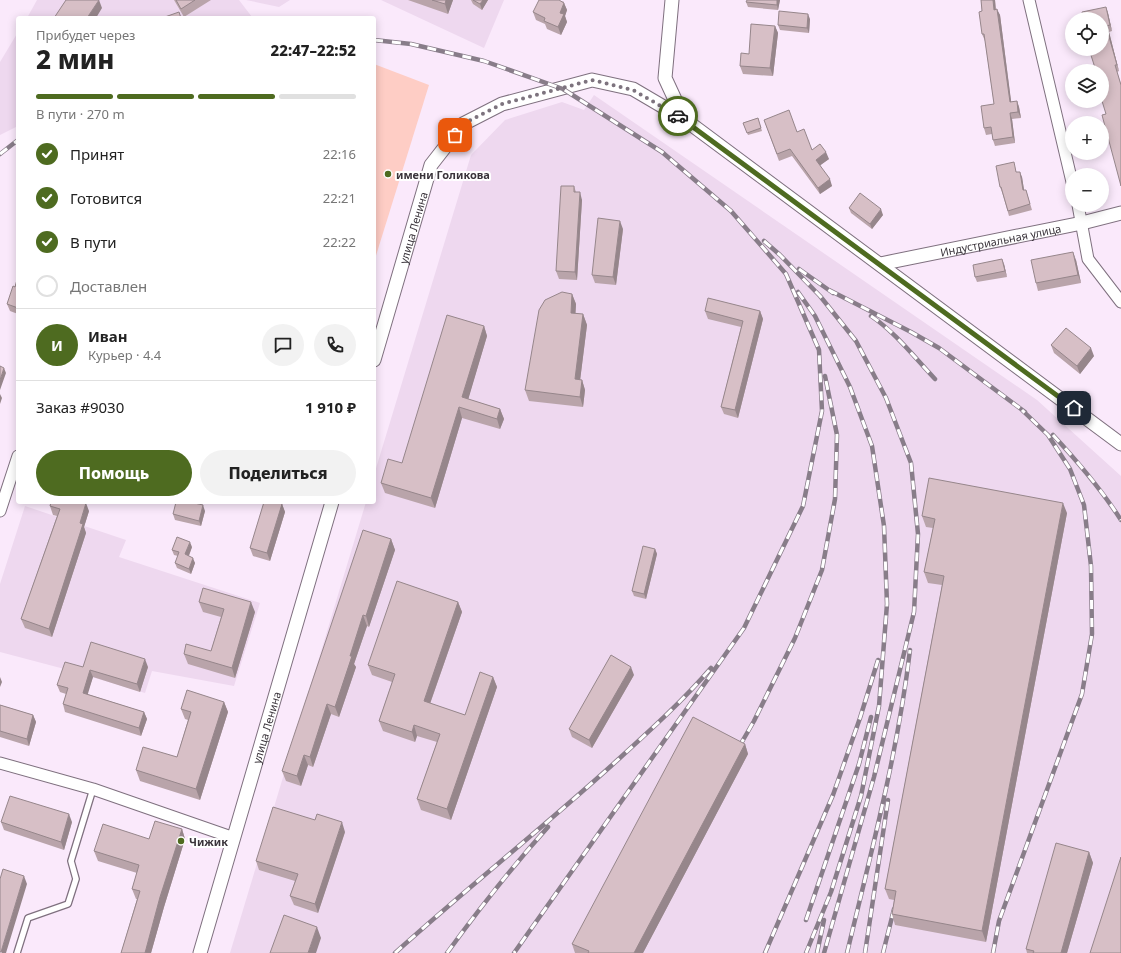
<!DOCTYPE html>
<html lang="ru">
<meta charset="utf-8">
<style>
:root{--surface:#fff;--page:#f2f2f2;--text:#222;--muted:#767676;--line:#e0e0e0;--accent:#4e6b20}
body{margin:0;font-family:"Noto Sans",sans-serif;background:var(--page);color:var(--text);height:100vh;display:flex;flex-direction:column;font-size:15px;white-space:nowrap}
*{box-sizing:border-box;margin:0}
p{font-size:13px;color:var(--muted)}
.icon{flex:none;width:22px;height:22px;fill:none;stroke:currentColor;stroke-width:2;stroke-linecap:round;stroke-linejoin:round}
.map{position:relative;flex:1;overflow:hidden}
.sheet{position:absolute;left:16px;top:16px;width:360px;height:488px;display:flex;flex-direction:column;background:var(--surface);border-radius:4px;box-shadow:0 2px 10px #0003}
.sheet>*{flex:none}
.tools{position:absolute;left:1065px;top:12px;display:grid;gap:8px}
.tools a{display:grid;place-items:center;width:44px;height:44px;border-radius:50%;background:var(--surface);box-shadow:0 2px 10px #0003;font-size:20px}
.pin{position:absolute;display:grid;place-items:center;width:34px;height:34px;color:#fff;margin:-17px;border-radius:8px;box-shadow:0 2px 6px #0006}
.courier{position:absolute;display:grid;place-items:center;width:40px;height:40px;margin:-20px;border:3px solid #4e6b20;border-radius:50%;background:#fff;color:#222;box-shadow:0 1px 5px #0007}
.headline em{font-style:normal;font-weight:800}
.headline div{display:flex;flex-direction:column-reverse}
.headline{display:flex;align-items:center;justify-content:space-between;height:68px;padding:0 20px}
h1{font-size:26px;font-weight:800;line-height:30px}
.bar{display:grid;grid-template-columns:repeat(4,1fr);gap:6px 4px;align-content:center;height:48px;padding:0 20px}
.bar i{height:5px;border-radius:3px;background:var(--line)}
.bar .selected{background:var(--accent)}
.bar p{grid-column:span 4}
.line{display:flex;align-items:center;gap:10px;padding:0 20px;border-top:1px solid var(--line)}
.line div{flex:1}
.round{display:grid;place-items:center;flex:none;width:42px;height:42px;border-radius:21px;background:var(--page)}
ol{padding:0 20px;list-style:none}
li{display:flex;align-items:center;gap:12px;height:44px}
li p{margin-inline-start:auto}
li .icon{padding:4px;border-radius:50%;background:var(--accent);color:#fff;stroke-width:4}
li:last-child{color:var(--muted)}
li i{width:22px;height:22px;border:2px solid var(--line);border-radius:50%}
.cta{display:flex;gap:8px;margin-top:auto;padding:8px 20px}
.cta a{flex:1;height:46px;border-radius:24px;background:var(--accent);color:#fff;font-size:16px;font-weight:800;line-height:46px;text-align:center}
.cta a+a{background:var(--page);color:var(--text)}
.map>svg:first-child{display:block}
.built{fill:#eed8ef}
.green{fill:#fecdc5}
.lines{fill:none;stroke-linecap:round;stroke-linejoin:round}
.service-casing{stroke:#7f707f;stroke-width:8}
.minor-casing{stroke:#7f707f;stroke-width:13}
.tertiary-casing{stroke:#7f707f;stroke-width:15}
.service{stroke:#fff;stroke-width:5.5}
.minor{stroke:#fff;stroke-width:11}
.tertiary{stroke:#fff;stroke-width:13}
.rail-casing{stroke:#887d89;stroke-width:4.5}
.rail{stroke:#fff;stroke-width:3;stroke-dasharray:9;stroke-linecap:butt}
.wall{fill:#b9a4aa}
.shaded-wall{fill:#96868b}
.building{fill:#d7bfc6;stroke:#96868b}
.done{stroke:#7d737e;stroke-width:4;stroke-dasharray:0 7.2}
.route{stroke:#4e6b20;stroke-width:5}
.poi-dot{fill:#4e6b20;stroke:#fff;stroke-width:1.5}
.labels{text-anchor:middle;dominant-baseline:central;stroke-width:4;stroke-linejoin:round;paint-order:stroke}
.poi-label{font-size:11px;font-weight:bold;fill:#3a343b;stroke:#fff;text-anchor:start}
.street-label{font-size:11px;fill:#3a343b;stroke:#fff}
</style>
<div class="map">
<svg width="1121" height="953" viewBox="0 0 1121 953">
<rect width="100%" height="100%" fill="#fae9fb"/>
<path class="built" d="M37,0H239L252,17L249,18H27Z
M246,0H290L279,7Z
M381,0H504L484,48Z
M18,32V126L0,135V62Z
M594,95L1037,400L1121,476V953H230L366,502H374V475L471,155L505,120L562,102L584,110Z
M25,506L126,540L119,557L260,603L234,686L152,671L145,693L72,671L0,652V584Z"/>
<path class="green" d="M374,64L429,85L374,262Z"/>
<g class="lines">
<g class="service-casing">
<path id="service" d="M17,953L28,918L68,904L76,879L71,861L93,789"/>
</g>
<g class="minor-casing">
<path id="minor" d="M1029,0L1072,182
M1078,205L1088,259L1121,302
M0,511L18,456
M0,763L93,789L234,838"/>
</g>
<g class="tertiary-casing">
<g id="tertiary">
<path d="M672,0L665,78L684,119"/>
<path id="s1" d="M880,264L1082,223L1121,213"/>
<path id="s2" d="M374,360L431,165L463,124L502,104L592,80L633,89L684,119L1121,444"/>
<path id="s3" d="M200,953L332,502"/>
</g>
</g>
<use href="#service" class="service"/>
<use href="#minor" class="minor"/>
<use href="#tertiary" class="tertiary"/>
<g class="rail-casing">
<path id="rail" d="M374,40L411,44L484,61L563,89L662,152L731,211L786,274L819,350L822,411L803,506L744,628L514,953
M0,154L18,140
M764,241L780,255L820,296L856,341L886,398L911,463L918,534L914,612L874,777L824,953
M799,269L833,293
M829,290L911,332L939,348L1025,412
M798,292L815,316L850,387L872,446L884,526L887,604L879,706L861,796L831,892L806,953
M871,316C895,332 915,358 935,379
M1053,435C1078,462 1101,489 1121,520
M739,747L754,721L795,638L822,570L835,499L837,435L825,376
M806,920L859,764L871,717
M395,953C466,889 540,830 611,766C645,735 681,703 711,668
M447,953C479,909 512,867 548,827
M765,953L833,795L860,718L878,660
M817,953L824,920
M847,953C871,853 898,752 910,650
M865,953L888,800
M883,953L894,909
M993,953L999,921L1082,694L1092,634L1091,566L1084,505L1070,469L1048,435L1022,410"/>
</g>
<use href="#rail" class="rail"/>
</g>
<path class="wall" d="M174,0H211L184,17Z
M408,0H453L448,14Z
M471,0H488L482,10L473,4Z
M780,0L778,10L748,7L746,2Z
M981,0H995L996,9L1000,15L1011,102L1017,101L1019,107L1021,118L1012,119L1015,143L995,146L993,140L992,134L986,135L984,128L994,104L985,41L982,34V11Z
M564,1L563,2L564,3L567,10L565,16L567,22L561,35L547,29L545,24L536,20L533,12Z
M1106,7L1108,13L1112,31L1109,32L1119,71L1117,72L1121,84V186L1106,114Z
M810,19L809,33L780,30L778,25Z
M775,26L778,33L773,76L743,74L740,66L749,54Z
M758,118L762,131L748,135L743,123Z
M764,120L797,132L812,150L829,159L820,165L832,186L820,194L792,156L779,161Z
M1015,167L1016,172L1022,177L1024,190H1026L1032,210L1009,216L1002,192L1000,187Z
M574,186L576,192L582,200L577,280L559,279L556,271Z
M849,208L883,215L872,229L851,213Z
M623,229L616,285L595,283L592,275Z
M1076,260L1081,283L1038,291L1036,283Z
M1004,264L1007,277L977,282L975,277Z
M18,276V314L10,311L7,304L15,287Z
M572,294L576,304L575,314H583L587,325L580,380H582L585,390L583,407L529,401L525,390Z
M705,311H760L763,319L738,418L724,414L721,407L741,327L708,319Z
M484,326L487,336L468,399L500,409L504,419L500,429L462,418L435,508L385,493L381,483L402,463Z
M1051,345L1094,356L1080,374L1054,353Z
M282,504L285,512L270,561L253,556L250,548Z
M50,506L89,511L84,527L86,533L52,637L25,628L21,619L57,516L53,515Z
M205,511L201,526L175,520L173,514Z
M1067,513L986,942L895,925L892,914L894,900L889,899L885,889L942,585L928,583L924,572L933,528L926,527L922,516Z
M391,539L395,550L369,627L367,626L354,664L356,667L339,717L331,714L313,767L308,765L301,786L286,781L282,771Z
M192,547L189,556L195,563L191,574L177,568L175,563L178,556L174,555L172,550Z
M655,549L657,554L646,599L634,596L632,591Z
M199,602L255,612L235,678L188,664L184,654L211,651L221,617L203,612Z
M458,602L462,612L430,704L465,715L493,677L497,687L451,820L421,810L417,799L437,742L417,736L415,742L383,731L379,721L392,682L372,675L368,665Z
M83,667H148L140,692L93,677L87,694L144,712L147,719L141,736L65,712L63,704L66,694L60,692L57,685Z
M634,675L592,748L572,737L569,729Z
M224,702L228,712L200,800L140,781L136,770L177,757L188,720L185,719L181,709Z
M0,705L33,715L36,722L29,746L0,737Z
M745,744L748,754L643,953H575L572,944Z
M1,822H72L64,850L4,830Z
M182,829L185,839L164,907L151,953H121L137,899H136L132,889L137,873L98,861L94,851L149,839Z
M345,832L318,913L294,905L290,896L295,881L259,870L256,861Z
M1089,852L1093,863L1067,953H1027L1026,949Z"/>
<path class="shaded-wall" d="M99,0L102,8L96,18H87Z
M446,0H453L448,14L445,4Z
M483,0H488L482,10L480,4Z
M777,0H780L778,10L777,5Z
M993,0H995L996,16L994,10Z
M564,3L567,10L565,16L567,22L561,35L558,27L560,13Z
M1106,7L1108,13L1112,31L1110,25Z
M997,9L1000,15L1012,108L1010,102Z
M808,14L810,19L809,33L807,28Z
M775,26L778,33L773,76L770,68Z
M1106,26L1109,32L1119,71L1117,65Z
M1017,101L1019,107L1021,118L1018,112Z
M1010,113L1012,119L1015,143L1013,137Z
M826,152L829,159L818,167L816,160Z
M1020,172L1022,177L1025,196L1023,190Z
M830,179L832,186L820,194L818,188Z
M580,192L582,200L577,280L575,272Z
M881,209L883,215L872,229L870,224Z
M620,221L623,229L616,285L613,277Z
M1073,252L1076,260L1081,283L1078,275Z
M1002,259L1004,264L1007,277L1005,271Z
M572,294L576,304L575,324L571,313Z
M760,311L763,319L738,418L735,410Z
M583,314L587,325L579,389L575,379Z
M484,326L487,336L466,407L462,397Z
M1091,348L1094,356L1080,374L1077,366Z
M4,368L6,373L0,390V380Z
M582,380L585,390L583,407L580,397Z
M0,394L2,398L0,404Z
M459,407L462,418L435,508L431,498Z
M500,409L504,419L500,429L497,419Z
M86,503L89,511L84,527L86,533L52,637L49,629Z
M1063,503L1067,513L986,942L982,931Z
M282,504L285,512L270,561L267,553Z
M203,505L205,511L201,526L199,521Z
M391,539L395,550L369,627L366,616Z
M190,542L192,547L187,560L185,554Z
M655,549L657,554L646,599L644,594Z
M193,558L195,563L191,574L189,569Z
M251,602L255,612L235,678L232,668Z
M458,602L462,612L427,712L424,701Z
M363,615L367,626L354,664L356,667L339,717L335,707L350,656Z
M145,659L148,667L140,692L137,684Z
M631,667L634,675L592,748L589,740Z
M90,670L93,677L86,700L83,693Z
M0,677L2,682L0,687Z
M493,677L497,687L451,820L447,809Z
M224,702L228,712L200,800L196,789Z
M327,704L331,714L313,767L310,757Z
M144,712L147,719L141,736L139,728Z
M33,715L36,722L29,746L27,739Z
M414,725L417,736L415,742L412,732Z
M745,744L748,754L643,953H634Z
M304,755L308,765L301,786L297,776Z
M69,814L72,822L64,850L61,842Z
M342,822L345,832L318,913L315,904Z
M182,829L185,839L164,907L151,953H145L160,897Z
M1089,852L1093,863L1067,953H1061Z
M24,876L27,884L6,953H2L1,952Z
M317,927L321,938L316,953H308Z"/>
<path class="building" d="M66,0H99L87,18H54Z
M176,0H195L181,9Z
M432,0H446L445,4Z
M473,0H483L480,4Z
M539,0H559L564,3L560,13L564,14L558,27L544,21L545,18L533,12Z
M747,0H777V5L746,2Z
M981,0H993L994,10L997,9L1010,102L1017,101L1018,112L1010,113L1013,137L993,140L991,127L984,128L981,106L994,104L984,34H982L979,12L982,11Z
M1106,7L1110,25L1106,26L1117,65H1115L1121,85V186L1102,115L1106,114L1102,101V71H1096L1089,49H1102V19H1084L1082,12Z
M779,11L808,14L807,28L778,25Z
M179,12L181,18H162Z
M751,24L775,26L770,68L740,66L741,53L749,54Z
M789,110L797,132L804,129L812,150L820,144L826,152L816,160L830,179L818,188L790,149L777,154L764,120Z
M758,118L761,128L747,133L743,123Z
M1014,162L1016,172H1020L1023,190H1026L1030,204L1008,211L1001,187H1000L996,166Z
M561,186H574V192H580L575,272L556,271Z
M860,193L881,209L870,224L849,208Z
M598,218L620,221L613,277L592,275Z
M1073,252L1078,275L1036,283L1031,260Z
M1002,259L1005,271L975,277L973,265Z
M18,276V308L7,304L13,286L15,287Z
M562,292L572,294L571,313L583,314L575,379L582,380L580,397L525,390L539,310L545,300Z
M708,298L760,311L735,410L721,407L743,321L705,311Z
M447,315L484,326L462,397L500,409L497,419L459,407L431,498L381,483L388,459L402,463Z
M1066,328L1091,348L1077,366L1051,345Z
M0,366L4,368L0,380Z
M929,478L1063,503L982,931L892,914L896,891L885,889L944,576L924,572L935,519L922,516Z
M51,502H84L86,503L80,523L83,524L49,629L21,619L60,509L50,506Z
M176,502H190L203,505L199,521L173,514Z
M264,502H276L282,504L267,553L250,548Z
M363,530L391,539L366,616L363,615L350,656H352L335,707L327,704L310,757L304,755L297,776L282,771Z
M177,537L190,542L185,554L193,558L189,569L175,563L179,552L172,550Z
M643,546L655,549L644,594L632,591Z
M397,581L458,602L424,701L465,715L480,672L493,677L447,809L417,799L440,734L414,725L412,732L379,721L395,674L368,665Z
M203,588L251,602L232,668L184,654L186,644L211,651L224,609L199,602Z
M91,642L145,659L137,684L90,670L83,693L144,712L139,728L63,704L68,688L57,685L65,662L83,667Z
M611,655L631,667L589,740L569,729Z
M187,690L224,702L196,789L136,770L143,747L177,757L191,712L181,709Z
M0,705L33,715L27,739L0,731Z
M693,717L745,744L634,953H588L589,951L572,944Z
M10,796L69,814L61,842L1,822Z
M273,807L315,820L317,814L342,822L315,904L290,896L298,874L256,861Z
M155,821L182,829L160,897L145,953H121L140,891L132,889L139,865L94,851L103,824L149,839Z
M1056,843L1089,852L1061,953H1033L1034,951L1026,949Z
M1121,857V953H1090Z
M3,869L24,876L1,952H0V879Z
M284,915L317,927L308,953H270Z"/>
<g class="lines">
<path class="done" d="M455,135L463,124L502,104L592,80L633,90L678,116"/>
<path class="route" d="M678,116L1074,408"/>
</g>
<g class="poi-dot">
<circle cx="388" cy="174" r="4"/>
<circle cx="181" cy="841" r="4"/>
</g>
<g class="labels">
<g class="poi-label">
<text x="396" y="174">имени Голикова</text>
<text x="189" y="841">Чижик</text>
</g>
<g class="street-label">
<text stroke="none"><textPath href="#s2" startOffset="138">улица Ленина</textPath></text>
<text stroke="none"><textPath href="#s1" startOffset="123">Индустриальная улица</textPath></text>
<text stroke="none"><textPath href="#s3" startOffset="235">улица Ленина</textPath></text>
</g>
</g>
</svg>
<div class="tools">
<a><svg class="icon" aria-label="locate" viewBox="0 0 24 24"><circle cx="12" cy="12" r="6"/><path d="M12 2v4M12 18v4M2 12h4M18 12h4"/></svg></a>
<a><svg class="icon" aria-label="layers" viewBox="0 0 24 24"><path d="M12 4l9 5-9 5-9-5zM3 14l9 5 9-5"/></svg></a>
<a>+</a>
<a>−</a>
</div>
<div class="pin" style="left:455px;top:135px;background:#ea580c"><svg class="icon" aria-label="bag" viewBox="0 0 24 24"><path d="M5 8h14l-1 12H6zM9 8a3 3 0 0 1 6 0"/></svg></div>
<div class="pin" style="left:1074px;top:408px;background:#1f2937"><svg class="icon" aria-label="home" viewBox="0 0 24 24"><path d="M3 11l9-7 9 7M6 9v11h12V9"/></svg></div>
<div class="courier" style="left:678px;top:116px"><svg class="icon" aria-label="car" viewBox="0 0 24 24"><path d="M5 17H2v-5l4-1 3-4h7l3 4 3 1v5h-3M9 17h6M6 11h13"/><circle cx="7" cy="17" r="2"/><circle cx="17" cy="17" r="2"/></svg></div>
<section class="sheet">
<div class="headline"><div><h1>2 мин</h1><p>Прибудет через</p></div><em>22:47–22:52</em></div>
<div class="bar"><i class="selected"></i><i class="selected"></i><i class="selected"></i><i></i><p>В пути · 270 m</p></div>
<ol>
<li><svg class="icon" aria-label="check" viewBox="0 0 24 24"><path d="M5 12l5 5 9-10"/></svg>Принят<p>22:16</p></li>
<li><svg class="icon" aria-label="check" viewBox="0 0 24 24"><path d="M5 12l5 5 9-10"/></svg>Готовится<p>22:21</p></li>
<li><svg class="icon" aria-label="check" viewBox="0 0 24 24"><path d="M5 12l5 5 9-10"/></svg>В пути<p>22:22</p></li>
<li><i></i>Доставлен</li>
</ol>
<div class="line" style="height:72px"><b class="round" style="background:var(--accent);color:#fff">И</b><div><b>Иван</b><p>Курьер · 4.4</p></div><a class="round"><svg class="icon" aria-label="chat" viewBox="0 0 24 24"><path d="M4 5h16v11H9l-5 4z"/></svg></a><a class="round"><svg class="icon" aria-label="phone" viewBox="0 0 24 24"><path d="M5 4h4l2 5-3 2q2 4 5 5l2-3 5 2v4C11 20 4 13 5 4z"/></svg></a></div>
<div class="line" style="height:52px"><div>Заказ #9030</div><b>1 910 ₽</b></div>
<div class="cta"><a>Помощь</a><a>Поделиться</a></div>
</section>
</div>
